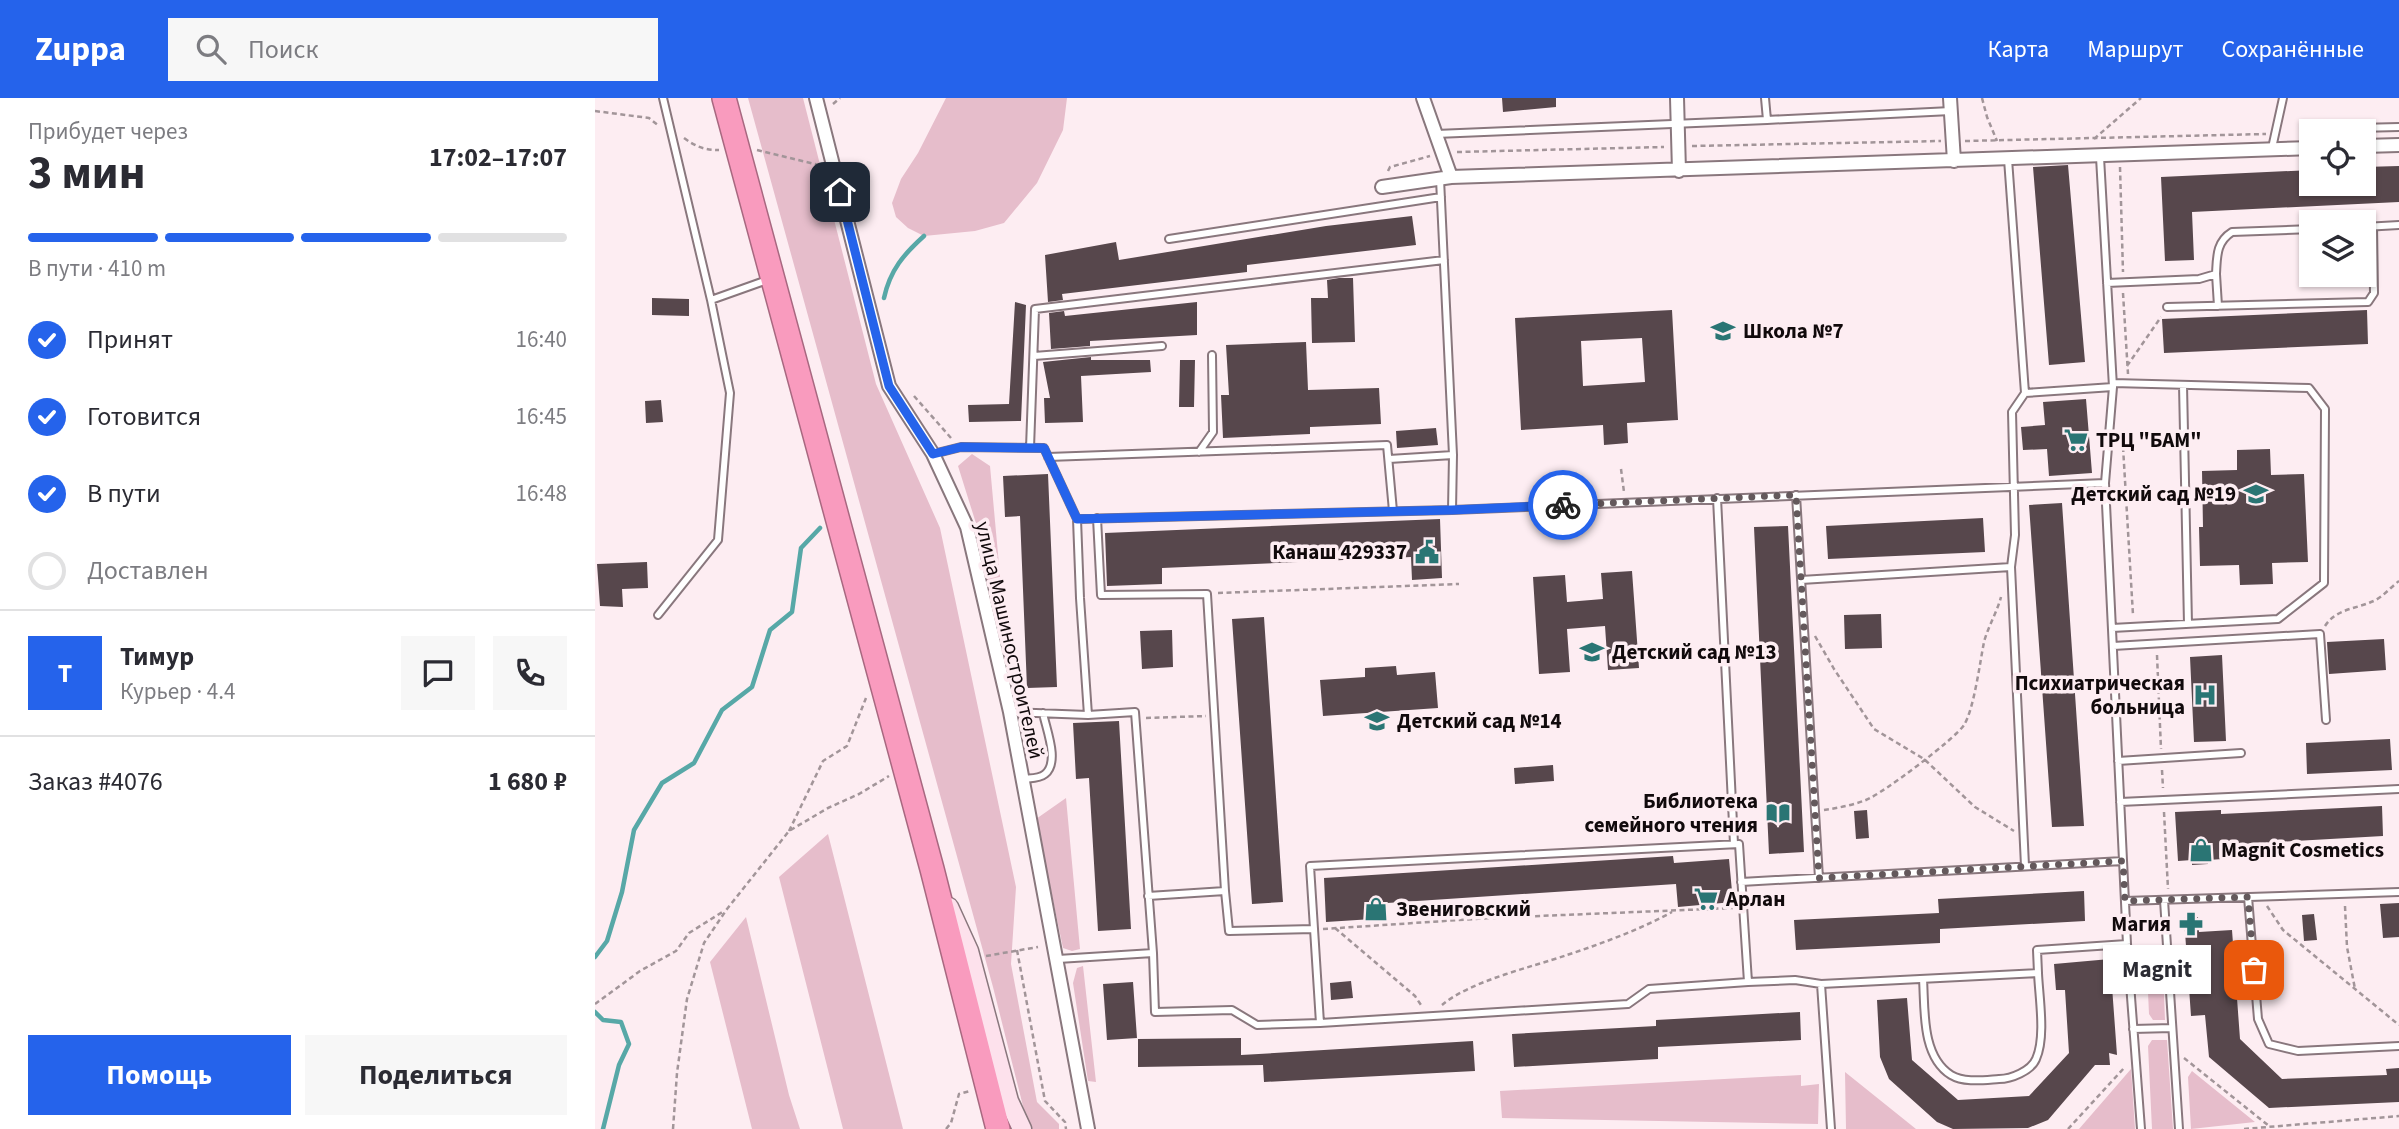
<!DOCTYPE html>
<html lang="ru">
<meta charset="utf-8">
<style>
:root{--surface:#fff;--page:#f7f7f7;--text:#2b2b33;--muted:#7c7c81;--line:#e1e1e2;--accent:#2563eb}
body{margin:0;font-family:"Source Sans 3",sans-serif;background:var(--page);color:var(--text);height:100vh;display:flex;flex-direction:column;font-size:26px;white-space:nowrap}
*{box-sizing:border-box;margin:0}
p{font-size:23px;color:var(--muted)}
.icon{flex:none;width:38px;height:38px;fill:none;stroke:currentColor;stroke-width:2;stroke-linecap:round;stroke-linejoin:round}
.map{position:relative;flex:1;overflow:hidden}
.details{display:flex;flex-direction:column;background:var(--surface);width:595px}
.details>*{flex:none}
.controls{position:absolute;left:1704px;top:21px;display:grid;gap:14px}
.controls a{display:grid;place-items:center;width:77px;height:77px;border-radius:0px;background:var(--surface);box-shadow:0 2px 5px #0004;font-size:35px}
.pin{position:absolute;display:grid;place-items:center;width:60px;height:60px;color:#fff;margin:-30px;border-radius:14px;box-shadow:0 4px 10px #0006}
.courier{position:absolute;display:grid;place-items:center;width:70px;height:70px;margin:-35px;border:5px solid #2563eb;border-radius:50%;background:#fff;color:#222;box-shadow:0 2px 9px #0007}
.bubble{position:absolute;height:49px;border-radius:0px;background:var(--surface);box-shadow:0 2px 5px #0004;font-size:23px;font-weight:700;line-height:49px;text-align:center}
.headline em{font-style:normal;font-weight:700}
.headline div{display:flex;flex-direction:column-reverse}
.headline{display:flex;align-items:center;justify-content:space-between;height:119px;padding:0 28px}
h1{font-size:46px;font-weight:700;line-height:52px}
.bar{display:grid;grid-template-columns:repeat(4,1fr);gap:10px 7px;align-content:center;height:84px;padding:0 28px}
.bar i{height:9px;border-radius:5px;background:var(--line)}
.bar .on{background:var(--accent)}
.bar p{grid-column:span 4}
.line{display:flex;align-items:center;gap:18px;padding:0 28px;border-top:2px solid var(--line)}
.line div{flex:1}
.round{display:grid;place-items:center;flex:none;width:74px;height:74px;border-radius:0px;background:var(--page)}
ol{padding:0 28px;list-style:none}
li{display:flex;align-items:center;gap:21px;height:77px}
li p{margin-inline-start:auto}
li .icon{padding:7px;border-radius:50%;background:var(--accent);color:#fff;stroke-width:4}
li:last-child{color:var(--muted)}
li i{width:38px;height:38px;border:4px solid var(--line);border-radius:50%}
.action{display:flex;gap:14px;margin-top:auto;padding:14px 28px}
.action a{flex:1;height:80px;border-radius:0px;background:var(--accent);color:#fff;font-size:28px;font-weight:700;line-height:80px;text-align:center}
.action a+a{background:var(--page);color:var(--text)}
header{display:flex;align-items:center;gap:42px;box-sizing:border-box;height:98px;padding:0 35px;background:var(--accent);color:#fff}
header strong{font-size:33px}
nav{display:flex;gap:38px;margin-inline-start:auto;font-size:24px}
.search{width:490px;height:63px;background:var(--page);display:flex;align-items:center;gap:18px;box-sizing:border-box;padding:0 24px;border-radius:0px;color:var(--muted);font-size:26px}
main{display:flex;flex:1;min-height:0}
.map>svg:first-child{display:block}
.green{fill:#e6bdcb}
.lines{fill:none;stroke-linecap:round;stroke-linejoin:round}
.stream{stroke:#57a8a7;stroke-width:4.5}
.building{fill:#57474c;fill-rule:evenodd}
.lane-casing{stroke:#89777d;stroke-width:10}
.street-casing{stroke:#89777d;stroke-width:16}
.secondary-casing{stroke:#89777d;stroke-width:21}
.highway-casing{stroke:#a86880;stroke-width:26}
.path{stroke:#a29599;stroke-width:2.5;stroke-dasharray:5 3.5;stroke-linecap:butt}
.lane{stroke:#fff;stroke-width:6}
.street{stroke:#fff;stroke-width:12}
.secondary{stroke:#fde1ec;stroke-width:18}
.highway{stroke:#f99bbe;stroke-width:23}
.done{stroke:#64595c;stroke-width:7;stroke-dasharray:0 12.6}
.route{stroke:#2563eb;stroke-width:9}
.labels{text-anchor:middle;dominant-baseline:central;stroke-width:7;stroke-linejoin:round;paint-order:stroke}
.poi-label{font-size:21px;font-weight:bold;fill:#110a0c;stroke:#fdedf2;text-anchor:start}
.street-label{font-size:21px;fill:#110a0c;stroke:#fdedf2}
</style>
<header>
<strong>Zuppa</strong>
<div class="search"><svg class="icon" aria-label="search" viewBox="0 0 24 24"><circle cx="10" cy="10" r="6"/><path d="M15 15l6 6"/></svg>Поиск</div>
<nav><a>Карта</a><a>Маршрут</a><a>Сохранённые</a></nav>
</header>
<main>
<section class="details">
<div class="headline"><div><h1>3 мин</h1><p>Прибудет через</p></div><em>17:02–17:07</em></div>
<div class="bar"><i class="on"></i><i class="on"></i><i class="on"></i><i></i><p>В пути · 410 m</p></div>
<ol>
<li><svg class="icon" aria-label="check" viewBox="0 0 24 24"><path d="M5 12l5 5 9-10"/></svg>Принят<p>16:40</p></li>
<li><svg class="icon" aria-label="check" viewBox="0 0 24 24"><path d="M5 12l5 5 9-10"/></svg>Готовится<p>16:45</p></li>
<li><svg class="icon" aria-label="check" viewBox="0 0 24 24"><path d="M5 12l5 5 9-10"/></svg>В пути<p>16:48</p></li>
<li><i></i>Доставлен</li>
</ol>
<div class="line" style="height:126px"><b class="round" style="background:var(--accent);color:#fff">Т</b><div><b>Тимур</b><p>Курьер · 4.4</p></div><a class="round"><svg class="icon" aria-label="chat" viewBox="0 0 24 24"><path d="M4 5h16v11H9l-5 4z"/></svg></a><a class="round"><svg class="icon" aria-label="phone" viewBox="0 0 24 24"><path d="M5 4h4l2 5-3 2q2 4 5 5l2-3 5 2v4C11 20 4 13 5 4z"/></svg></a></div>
<div class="line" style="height:91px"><div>Заказ #4076</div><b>1 680 ₽</b></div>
<div class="action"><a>Помощь</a><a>Поделиться</a></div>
</section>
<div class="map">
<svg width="1804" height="1031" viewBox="0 0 1804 1031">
<rect width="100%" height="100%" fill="#fdedf2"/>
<path class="green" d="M153,0H208L281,286L345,430L421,789L416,866L442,1004L464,1026V1031H437L433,1028L398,889Z
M351,0H472L468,32L442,85L409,125L380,133L329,138L313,130L301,119L297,105L306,81L323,55Z
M377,356L395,368L413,566L408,564L390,481L384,435L363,368Z
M471,700L485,851L477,853L468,850L441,721Z
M233,736L308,1031H248L184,779Z
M151,819L194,997L205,1031H157L115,864Z
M488,868L501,984L493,983L478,885L482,870Z
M1568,872L1570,922H1558L1554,916L1552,873Z
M1557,942H1572L1578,1031H1557L1553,948Z
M1536,971L1540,1031H1484Z
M1597,973L1660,1024L1596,1031L1593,979Z
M1250,974L1321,1031H1251Z
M1206,977V988L1224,986L1223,1026L907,1020L905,993Z"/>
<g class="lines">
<path class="stream" d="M289,200C295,172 309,156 329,138
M0,859L12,843L27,794L39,732L67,685L99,665L127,612L157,589L175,532L197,514L206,450L225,430
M0,914L8,922L26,924L34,946L24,967L8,1031"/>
</g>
<path class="building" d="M907,0H961V9L908,14Z
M1473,67L1490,264L1454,267L1438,69Z
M1804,68V104L1597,114L1599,162L1570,163L1566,79L1717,72V86H1769V69Z
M817,118L821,147L652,167V174L467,196L468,202L453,204L450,157L521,144L524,162L731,128Z
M744,180H758L760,244L717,245L716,200H733L732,182Z
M57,200L94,201V218L57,217Z
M420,204L431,207L426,323L374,324L373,307L414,306Z
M602,204V237L495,243V248L456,251L454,215L469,213L470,218Z
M1077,212L1083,322L1032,325L1033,345L1009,347L1008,327L926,332L920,220ZM1047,240L1050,284L988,288L986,243Z
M1772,212L1773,246L1569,255L1567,221Z
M711,244L713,292L784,290L786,326L715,329V336L628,340L626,297H634L631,247Z
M496,259V262H555L556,274L486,278L488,324L450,325L449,300H455L448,264Z
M585,262H600L599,309H584Z
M1491,301L1497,375L1454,378L1452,351L1428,352L1426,329L1450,327L1448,304Z
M66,302L68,324L51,325L50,303Z
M841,330L843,347L802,350L801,333Z
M1675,351L1676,377L1709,376L1713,464L1677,465L1678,486L1645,487L1644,467L1605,468L1604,429H1608L1607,373L1642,372V352Z
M453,376L462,589L432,590L425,418L410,419L408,378Z
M1467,405L1489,728L1457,729L1434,407Z
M1388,420L1390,454L1233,461L1231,428Z
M845,421L847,480L817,482L816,459L567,470V486L512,488L510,435Z
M1193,428L1209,754L1174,756L1159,429Z
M52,464L53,490L27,491L28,509L5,508L2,466Z
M1037,473L1044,570L1013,572L1010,528L972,531L975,574L944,576L938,479L970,477L972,504L1008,501L1006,475Z
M1286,516L1287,550L1250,551L1249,517Z
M669,519L688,804L657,806L637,521Z
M577,532L578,569L547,571L545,533Z
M1789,541L1791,572L1734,576L1732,544Z
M1627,557L1631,643L1599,644L1595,559Z
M801,568L802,577L840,574L843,610L728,618L725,582L770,579V570Z
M524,623L536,831L503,833L494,680L481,681L478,625Z
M1795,641L1797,672L1712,676L1711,645Z
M958,667L959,683L920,686L919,670Z
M1787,708L1788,738L1627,747L1628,761L1613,762V766L1597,767V762L1583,763L1580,714L1626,712V716Z
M1272,712L1274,740L1261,741L1259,713Z
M1078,758L1079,765L1134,761L1138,804L1083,809L1081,786L792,805L793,820L731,824L729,780Z
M1489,793L1490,823L1345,831V845L1201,852L1199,822L1344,815L1343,801Z
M1804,805V839L1788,840L1785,806Z
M1719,816L1722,842L1709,843L1707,817Z
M1603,819L1604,834L1637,832L1645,941L1687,981L1792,977L1791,971L1804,970V1004L1674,1010L1614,959L1610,917L1596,918L1589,820Z
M1515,861L1522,957L1514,955L1515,967H1500L1453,1022L1433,1030L1358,1031L1342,1024L1294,981L1285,959L1282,902L1312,900L1317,962L1363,1002L1434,998L1474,955L1470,892H1461L1459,866Z
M756,883L758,900L736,902L735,885Z
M538,884L542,940L512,942L508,886Z
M1205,914L1206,942L1063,949V961L919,969L917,936L1061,928V922Z
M646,940V957L878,943L880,973L669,984L668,967L543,969V941Z"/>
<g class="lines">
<g class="lane-casing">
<path id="lane" d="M68,0L116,202
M1170,0L1172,22L1356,13
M1718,33L1721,31L1804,29
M841,36L1172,22
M1677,50L1688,0
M1707,50L1713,37L1717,34
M1505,59L1518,289L1510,385L1532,846L1546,1031
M1413,61L1430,295L1518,289
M1769,129L1804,127
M574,141L846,99
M1621,176L1623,208
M1512,185L1604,181L1621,176C1622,159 1621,144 1637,134L1717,131
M1572,209L1773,204L1779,195L1778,128
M439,258L567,248
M1588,287L1593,526
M1430,295L1417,314L1420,437L1416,469L1430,768
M435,350L440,211L849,162
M604,354L618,334L617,257
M338,356L366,349L449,350L482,421L857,412L1510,385
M453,359L792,347L798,413
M794,361L858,357L845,81
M1201,397L1224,780
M1122,400L1139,746
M857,412L858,357
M502,420L506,497L612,496L630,793L553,798
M482,421L485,500L493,617
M1206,482L1416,469
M63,517L123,442L135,295L116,202L175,181
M1517,530L1683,521L1729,485L1730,311L1714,290L1518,285
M1518,548L1725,536L1731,622
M416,614L493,617L540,614L558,855
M1523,663L1646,655
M428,681C435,680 444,681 450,676C465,664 451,631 448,615
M1525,704L1804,691
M1146,784L1528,763
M630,793L634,833L719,831
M1653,799L1663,921L1674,946L1703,953L1804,948
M1569,802L1584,1031
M1530,803L1804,794
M463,861L558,855L560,914L637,912L662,927L725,925L715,768L1144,746L1153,884L1200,882L1226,886L1236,1031
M1328,881C1330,911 1326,958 1356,977C1369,985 1389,982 1404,981C1416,981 1436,973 1441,961C1451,939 1444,899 1443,875
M1226,886L1443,875L1442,852L1532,846
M725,925L1033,906L1054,891L1153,884
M1538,931L1577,930"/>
</g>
<g class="street-casing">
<path id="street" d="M221,0L294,288L338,356L372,429L415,614L493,1031
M828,0L856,79
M1082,0L1084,73
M1355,0L1359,63
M1769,48L1804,47
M787,89L856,79L1717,50"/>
</g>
<g class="secondary-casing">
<path id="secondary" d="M354,809L374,853L414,1003L427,1031"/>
</g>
<g class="highway-casing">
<path id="highway" d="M129,0L337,771L403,1031"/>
</g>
<path class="path" d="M1387,0L1392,19L1402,43
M238,6L245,0
M0,13L54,20L64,28
M89,40C101,49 110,52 124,52
M1499,41L1546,0
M1370,43L1671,36
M1097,48L1346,43
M162,52L224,67
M862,54L1069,49
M1525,69L1528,174
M793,73L795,69L835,58
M1528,195L1533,276
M1532,268L1566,219
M319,298L356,340
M1527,332L1538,517
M1026,371L1029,394
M623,495L864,486
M1730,528C1741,511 1760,511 1776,504C1786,501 1796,489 1804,483
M1220,538L1239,571L1279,631L1329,661L1380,709L1419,733
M1562,557L1566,651
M551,620L611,618
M1567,672L1568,690
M1229,712C1243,710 1258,707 1271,702C1287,696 1360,641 1369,627C1379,611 1385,564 1389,544C1393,529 1402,514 1406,499
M1569,714L1573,791
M194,733L228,663L252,648L271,600
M1672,808L1688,832L1804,927
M1750,808L1752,849L1760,891
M740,830L820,898L826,907
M728,831L895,820L1138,810
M422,852L450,1003L470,1024L471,1031
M391,858L443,849
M0,906L45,873L81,853L94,835L129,813
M847,907C875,883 937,869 972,857C1008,845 1044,832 1077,814
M1589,960L1674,1028
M78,1031L82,975L92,901L109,845L132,811L194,733L233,710L264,696L294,678
M351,1031L356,1025L364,996L375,993
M1473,1031L1530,969
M1649,1031L1804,1018"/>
<use href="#lane" class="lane"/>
<use href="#street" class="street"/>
<use href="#secondary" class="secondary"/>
<use href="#highway" class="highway"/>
</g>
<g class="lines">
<path class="done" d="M968,407L1201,397L1224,780L1528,763L1530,803L1653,799L1659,872"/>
<path class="route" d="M245,94L294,288L338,356L366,349L449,350L482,421L857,412L968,407"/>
</g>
<defs>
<g id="school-bare" transform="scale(1.89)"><path d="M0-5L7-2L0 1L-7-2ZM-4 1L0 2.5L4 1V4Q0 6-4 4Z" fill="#2a7574" stroke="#fdedf2" stroke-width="2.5" paint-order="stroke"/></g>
<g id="supermarket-bare" transform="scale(1.89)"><path d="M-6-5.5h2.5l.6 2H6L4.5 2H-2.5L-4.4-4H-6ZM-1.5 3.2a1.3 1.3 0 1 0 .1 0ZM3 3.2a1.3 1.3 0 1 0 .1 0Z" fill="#2a7574" stroke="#fdedf2" stroke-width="2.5" paint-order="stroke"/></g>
<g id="civic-bare" transform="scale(1.89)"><path d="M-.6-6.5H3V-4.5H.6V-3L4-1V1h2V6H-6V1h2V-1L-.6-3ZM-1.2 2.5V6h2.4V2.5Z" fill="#2a7574" stroke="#fdedf2" stroke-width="2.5" paint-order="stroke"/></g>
<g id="hospital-bare" transform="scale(1.89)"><path d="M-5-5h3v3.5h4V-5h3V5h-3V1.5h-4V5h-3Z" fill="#2a7574" stroke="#fdedf2" stroke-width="2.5" paint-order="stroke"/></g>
<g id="library-bare" transform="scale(1.89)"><path d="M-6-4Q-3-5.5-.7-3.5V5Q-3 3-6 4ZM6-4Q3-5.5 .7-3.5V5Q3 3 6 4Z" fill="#2a7574" stroke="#fdedf2" stroke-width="2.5" paint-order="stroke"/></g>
<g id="shop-bare" transform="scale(1.89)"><path d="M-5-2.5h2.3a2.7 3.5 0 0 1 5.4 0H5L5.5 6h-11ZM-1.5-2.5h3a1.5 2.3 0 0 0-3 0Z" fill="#2a7574" stroke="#fdedf2" stroke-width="2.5" paint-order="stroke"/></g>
<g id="pharmacy-bare" transform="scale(1.89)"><path d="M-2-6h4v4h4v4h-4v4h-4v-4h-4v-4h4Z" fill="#2a7574" stroke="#fdedf2" stroke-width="2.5" paint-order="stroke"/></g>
</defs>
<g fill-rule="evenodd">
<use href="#school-bare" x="1128" y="233"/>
<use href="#supermarket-bare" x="1481" y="342"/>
<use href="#school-bare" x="1661" y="396"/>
<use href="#civic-bare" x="832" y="454"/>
<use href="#school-bare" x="997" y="554"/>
<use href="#hospital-bare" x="1610" y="597"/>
<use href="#school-bare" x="782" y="623"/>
<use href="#library-bare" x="1183" y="715"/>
<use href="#shop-bare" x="1606" y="752"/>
<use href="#supermarket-bare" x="1111" y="801"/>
<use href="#shop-bare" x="781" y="811"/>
<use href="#pharmacy-bare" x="1596" y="826"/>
</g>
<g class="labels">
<g class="poi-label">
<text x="1148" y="233">Школа №7</text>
<text x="1501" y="342">ТРЦ "БАМ"</text>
<text x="1641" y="396" text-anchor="end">Детский сад №19</text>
<text x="812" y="454" text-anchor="end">Канаш 429337</text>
<text x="1017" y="554">Детский сад №13</text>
<text x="1590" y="585" text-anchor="end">Психиатрическая<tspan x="1590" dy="24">больница</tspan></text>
<text x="802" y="623">Детский сад №14</text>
<text x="1163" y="703" text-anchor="end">Библиотека<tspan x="1163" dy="24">семейного чтения</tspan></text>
<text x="1626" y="752">Magnit Cosmetics</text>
<text x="1131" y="801">Арлан</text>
<text x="801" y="811">Звениговский</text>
<text x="1576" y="826" text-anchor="end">Магия</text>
</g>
<g class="street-label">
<text transform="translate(415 542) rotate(77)">улица Машиностроителей</text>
</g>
</g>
</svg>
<div class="controls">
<a><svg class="icon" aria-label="locate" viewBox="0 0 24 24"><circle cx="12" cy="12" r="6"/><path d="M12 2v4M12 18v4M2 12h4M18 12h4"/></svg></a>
<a><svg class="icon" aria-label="layers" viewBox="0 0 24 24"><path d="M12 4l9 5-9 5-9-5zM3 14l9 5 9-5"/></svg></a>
</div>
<div class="pin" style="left:1659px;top:872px;background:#ea580c"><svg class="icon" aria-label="bag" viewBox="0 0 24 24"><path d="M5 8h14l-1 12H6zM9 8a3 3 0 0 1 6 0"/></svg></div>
<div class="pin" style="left:245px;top:94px;background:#1f2937"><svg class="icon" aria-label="home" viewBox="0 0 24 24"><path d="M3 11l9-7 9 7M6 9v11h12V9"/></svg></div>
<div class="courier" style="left:968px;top:407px"><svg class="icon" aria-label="bike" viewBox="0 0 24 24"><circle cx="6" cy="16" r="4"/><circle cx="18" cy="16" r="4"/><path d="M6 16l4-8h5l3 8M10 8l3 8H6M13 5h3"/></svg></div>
<div class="bubble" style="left:1508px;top:847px;width:108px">Magnit</div>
</div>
</main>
